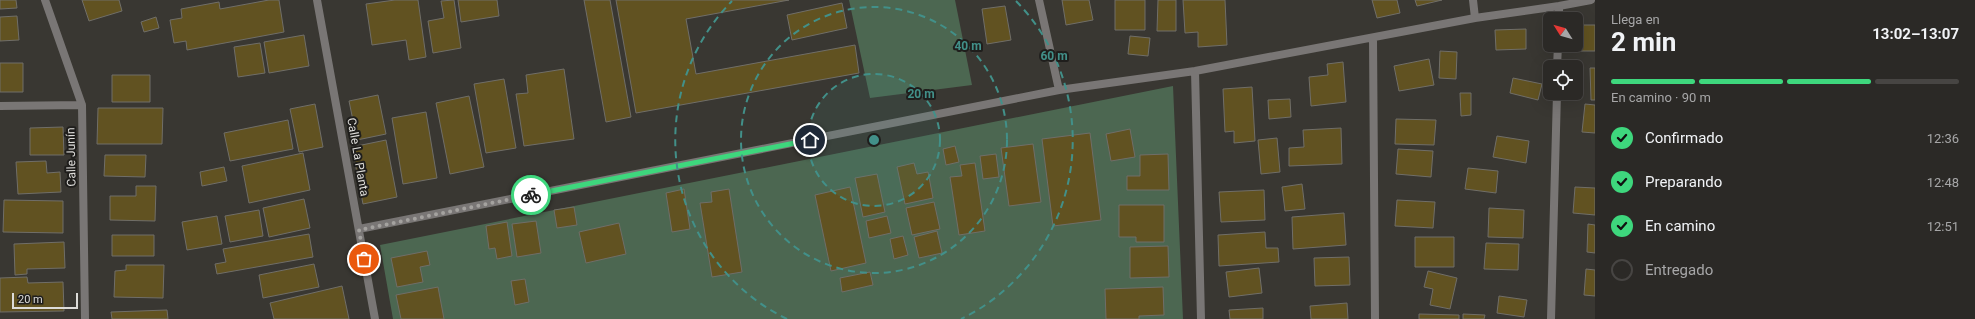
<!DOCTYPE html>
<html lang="es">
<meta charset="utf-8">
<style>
:root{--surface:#2b2926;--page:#33312e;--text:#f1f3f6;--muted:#a6a6a7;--line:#474543;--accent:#3ed77d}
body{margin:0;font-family:Roboto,sans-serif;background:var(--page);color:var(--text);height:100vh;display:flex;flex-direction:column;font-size:15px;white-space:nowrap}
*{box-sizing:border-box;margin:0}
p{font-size:13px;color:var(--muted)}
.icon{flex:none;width:22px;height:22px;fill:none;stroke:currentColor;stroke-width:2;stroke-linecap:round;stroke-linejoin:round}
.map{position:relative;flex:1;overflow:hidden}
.details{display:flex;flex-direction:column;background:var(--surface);width:380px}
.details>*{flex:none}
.needle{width:26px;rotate:307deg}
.fabs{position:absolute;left:1543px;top:12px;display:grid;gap:8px}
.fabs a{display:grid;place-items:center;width:40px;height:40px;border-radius:6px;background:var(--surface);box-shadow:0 4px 16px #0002,0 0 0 1px var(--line);font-size:20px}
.scale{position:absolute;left:12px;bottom:10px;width:66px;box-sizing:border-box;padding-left:4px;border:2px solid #dddcd9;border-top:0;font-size:11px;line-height:14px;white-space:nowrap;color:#dddcd9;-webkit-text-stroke:3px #1f1e1c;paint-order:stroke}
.pin{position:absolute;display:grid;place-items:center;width:34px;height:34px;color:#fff;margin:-17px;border:2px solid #fff;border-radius:50%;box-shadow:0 1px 4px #0007}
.courier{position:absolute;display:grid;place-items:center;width:40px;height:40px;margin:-20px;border:3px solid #3ed77d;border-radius:50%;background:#fff;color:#222;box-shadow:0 1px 5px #0007}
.overview em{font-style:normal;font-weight:700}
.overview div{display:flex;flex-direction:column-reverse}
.overview{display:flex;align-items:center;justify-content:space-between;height:68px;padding:0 16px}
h1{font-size:26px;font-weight:700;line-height:30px}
.bar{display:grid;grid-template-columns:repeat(4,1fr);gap:6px 4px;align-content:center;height:48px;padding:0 16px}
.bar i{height:5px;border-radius:3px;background:var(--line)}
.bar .selected{background:var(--accent)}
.bar p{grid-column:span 4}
ol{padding:0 16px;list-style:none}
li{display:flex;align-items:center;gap:12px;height:44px}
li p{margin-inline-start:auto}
li .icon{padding:4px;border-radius:50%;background:var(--accent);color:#111;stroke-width:4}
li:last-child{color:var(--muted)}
li i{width:22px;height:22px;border:2px solid var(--line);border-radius:50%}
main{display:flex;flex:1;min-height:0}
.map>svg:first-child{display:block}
.green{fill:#4c6751}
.building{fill:#615221;stroke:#706e68}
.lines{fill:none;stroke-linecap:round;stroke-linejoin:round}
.minor{stroke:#797675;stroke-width:8}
.done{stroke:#a4a29f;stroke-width:4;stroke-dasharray:0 7.2}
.route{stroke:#3ed77d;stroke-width:5}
.ring{fill:none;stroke:#429089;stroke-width:2;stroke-dasharray:7 5}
.labels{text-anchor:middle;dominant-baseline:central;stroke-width:4;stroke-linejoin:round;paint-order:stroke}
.street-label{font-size:12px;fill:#dddcd9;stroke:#1f1e1c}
.centre{fill:#429089;stroke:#1f1e1c;stroke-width:2}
.ring-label{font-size:12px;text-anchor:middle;font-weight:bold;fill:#429089;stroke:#1f1e1c;stroke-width:4;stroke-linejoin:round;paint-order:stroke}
</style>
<main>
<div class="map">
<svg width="1595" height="319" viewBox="0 0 1595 319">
<rect width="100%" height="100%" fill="#393732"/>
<path class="green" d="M849,0H955L972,85L870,98Z
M1173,86L1183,319H393L380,245Z"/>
<path class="building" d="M0,0H16L17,8L0,9Z
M82,0H119L122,11L89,21Z
M269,0H279L284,32L187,50L186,41L174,43L170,20L182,18L181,9L219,2L220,9Z
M395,0H418L426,57L409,60L406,40L372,45L366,4Z
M454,0L461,48L433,53L428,21L444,18L441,1Z
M458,0H497L499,16L461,22Z
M584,0H610L631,117L606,122Z
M616,0H789L686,19L696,74L855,45L859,73L636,113Z
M1062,0H1089L1093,20L1066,25Z
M1115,0H1145V30H1115Z
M1158,0H1176V31H1157Z
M1183,0H1225L1227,45L1198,47V32L1185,33Z
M1372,0H1397L1400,13L1377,18Z
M1415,0H1442L1417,6Z
M842,3L847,28L792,40L787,15Z
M1005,6L1011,40L987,44L982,9Z
M17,16L19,40L0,41V17Z
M156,17L159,28L144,32L141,22Z
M1581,25H1595V51H1581Z
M1526,29V49L1496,50L1495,30Z
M304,35L309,66L269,73L264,42Z
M1130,36L1150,38L1148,56L1128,54Z
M260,43L265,73L238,77L234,47Z
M1440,51L1457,52L1456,79L1439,78Z
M1429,59L1434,85L1399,91L1394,66Z
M1343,62L1346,102L1311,106L1309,77L1328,75L1327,64Z
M0,63H23V92H0Z
M1590,68H1595V100H1591Z
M564,69L574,139L524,146L516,94L528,93L526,75Z
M112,75H150V102H112Z
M1513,78L1542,84L1538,100L1510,93Z
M504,79L516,148L486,153L474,84Z
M1252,87L1255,141L1234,143V131L1225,132L1223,89Z
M1460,93H1471V115L1461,116Z
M378,95L386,134L357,140L349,101Z
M469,96L484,167L450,174L436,103Z
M1290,99L1291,117L1269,119L1268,100Z
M315,104L323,147L299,152L290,109Z
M1585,104L1595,105V133L1582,132Z
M98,108H163L162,144H97Z
M426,112L437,178L403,184L392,118Z
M1396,119L1436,120L1434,145L1395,144Z
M288,120L293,149L230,161L224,133Z
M63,127L64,155H30V128Z
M1341,128L1342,164L1289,166V148L1304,147L1303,130Z
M1130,129L1135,157L1111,161L1106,134Z
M1090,133L1101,220L1053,226L1042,139Z
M1497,136L1529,141L1526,163L1493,157Z
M1277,138L1280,172L1261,174L1258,140Z
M386,140L397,197L363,204L352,147Z
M1033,144L1041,202L1009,206L1001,148Z
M955,146L959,162L946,165L943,149Z
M1398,149L1433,151L1431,177L1396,174Z
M303,153L310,190L249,203L242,166Z
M996,154L999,177L983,179L980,156Z
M1168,154L1169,190H1127V176H1140V155Z
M105,155H146L145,177L104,176Z
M46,161L47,173L60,172L61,192L18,194L16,162Z
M914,163L917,174L928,172L933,198L905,204L897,167Z
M975,163L985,231L959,235L950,177L962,176L960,165Z
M224,167L227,181L202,186L200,172Z
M1468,168L1498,171L1496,193L1465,189Z
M877,174L885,212L863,217L855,178Z
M1302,184L1305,209L1285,211L1282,187Z
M136,186H156L155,221L110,220V196H136Z
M850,187L866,263L831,271L815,195Z
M1575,187L1595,188V215L1573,213Z
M684,189L690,229L672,232L666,193Z
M729,189L742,272L712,277L700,203L712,202L711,192Z
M1264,190L1265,220L1221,222L1219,192Z
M304,199L310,228L269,237L263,208Z
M4,200L63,201V233L3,232Z
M1397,200L1435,202L1433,228L1395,226Z
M934,202L940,229L912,235L906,208Z
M1119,205H1164V242H1136V237H1119Z
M574,207L577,225L557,228L554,210Z
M1489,208L1524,210L1523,238L1488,237Z
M259,210L263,236L230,242L225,216Z
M1344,213L1346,245L1293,249L1292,217Z
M217,216L222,244L187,250L182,222Z
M887,216L891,233L869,238L866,221Z
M536,221L541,253L517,257L512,224Z
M507,222L512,256L497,259L495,248L489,249L486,226Z
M619,223L626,254L586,263L579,232Z
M1588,224L1595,225V253L1587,252Z
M937,231L942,253L919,258L914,237Z
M1265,232L1266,248H1278L1279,262L1219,266L1218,235Z
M309,234L313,257L217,274L215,264L226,262L223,249Z
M112,235H154V256H112Z
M903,236L908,255L894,259L890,239Z
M1415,237H1454V267H1415Z
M64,242L65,268L27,269V274L15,275L14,244Z
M1486,243L1519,244L1518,270L1484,269Z
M1168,246L1169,277L1130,278V247Z
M427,251L430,265L420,267L423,282L397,287L391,258Z
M1349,257L1350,285L1315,286L1314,258Z
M314,264L319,287L263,298L259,275Z
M126,265H164L163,298L114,297L115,271L126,270Z
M1259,268L1262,293L1229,297L1226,272Z
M1586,269L1595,270V296L1584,295Z
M1428,271L1457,278L1450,309L1430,305L1433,289L1424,287Z
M870,272L873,285L842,292L840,278Z
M27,277L28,283L63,282L64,311L0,312V278Z
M525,279L529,302L515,305L511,281Z
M342,286L349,319H274L270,303Z
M438,287L444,319H401L396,295Z
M1163,287L1164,315L1139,316V319H1106L1105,289Z
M1499,296L1527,300L1524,317L1497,313Z
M1347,303L1348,319H1311L1310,306Z
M1263,308V319H1230L1229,310Z
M167,310L168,319H112L111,312Z
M1419,314L1459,315V319H1419Z
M1463,314L1485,315L1484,319H1463Z"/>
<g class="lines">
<path class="minor" d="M45,0L82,105L85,319
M317,0L375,319
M1039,0L1059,90
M1473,0L1475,18
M1559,19V6
M1373,38L1375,319
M1557,67L1558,45
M1195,71L1201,319
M0,106L82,105
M359,229L1059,90L1195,71L1475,18L1559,6L1591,0
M1551,319L1557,93"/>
</g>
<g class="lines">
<path class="done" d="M364,259L359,230L531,195"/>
<path class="route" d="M531,195L810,140"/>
</g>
<circle cx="874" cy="140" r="66" fill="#429089" fill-opacity=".12"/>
<g class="ring">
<circle cx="874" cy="140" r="66"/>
<circle cx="874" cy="140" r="133"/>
<path d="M787 319A199 199 0 0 1 732 1M1016 1A199 199 0 0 1 961 319"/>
</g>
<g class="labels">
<g class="street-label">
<text transform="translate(71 157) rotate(-91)">Calle Junín</text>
<text transform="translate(358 157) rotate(80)">Calle La Planta</text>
</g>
</g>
<circle cx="874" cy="140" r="6" class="centre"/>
<g class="ring-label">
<text x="968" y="50">40 m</text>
<text x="1054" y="60">60 m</text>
<text x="921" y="98">20 m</text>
</g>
</svg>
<div class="fabs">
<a><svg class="needle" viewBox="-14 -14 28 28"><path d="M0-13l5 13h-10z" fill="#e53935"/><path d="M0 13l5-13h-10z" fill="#a6a6a7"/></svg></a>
<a><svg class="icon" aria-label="locate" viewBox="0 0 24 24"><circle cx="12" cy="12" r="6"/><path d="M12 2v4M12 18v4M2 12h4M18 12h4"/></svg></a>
</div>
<div class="scale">20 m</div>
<div class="pin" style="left:364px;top:259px;background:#ea580c"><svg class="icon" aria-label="bag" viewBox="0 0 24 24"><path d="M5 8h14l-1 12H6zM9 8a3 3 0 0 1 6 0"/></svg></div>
<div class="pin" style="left:810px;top:140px;background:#1f2937"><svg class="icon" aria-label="home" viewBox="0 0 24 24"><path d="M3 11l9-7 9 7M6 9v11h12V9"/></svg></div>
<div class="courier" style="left:531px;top:195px"><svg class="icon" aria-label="bike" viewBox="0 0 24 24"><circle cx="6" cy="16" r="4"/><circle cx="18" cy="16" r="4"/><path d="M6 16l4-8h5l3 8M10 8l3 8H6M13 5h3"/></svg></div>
</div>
<section class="details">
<div class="overview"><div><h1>2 min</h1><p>Llega en</p></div><em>13:02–13:07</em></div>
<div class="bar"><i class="selected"></i><i class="selected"></i><i class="selected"></i><i></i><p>En camino · 90 m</p></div>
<ol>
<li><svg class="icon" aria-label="check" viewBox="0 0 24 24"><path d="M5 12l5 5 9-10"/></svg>Confirmado<p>12:36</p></li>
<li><svg class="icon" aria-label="check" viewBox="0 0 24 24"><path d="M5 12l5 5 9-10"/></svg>Preparando<p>12:48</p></li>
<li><svg class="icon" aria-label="check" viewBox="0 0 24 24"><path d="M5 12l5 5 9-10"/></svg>En camino<p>12:51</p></li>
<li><i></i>Entregado</li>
</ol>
</section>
</main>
